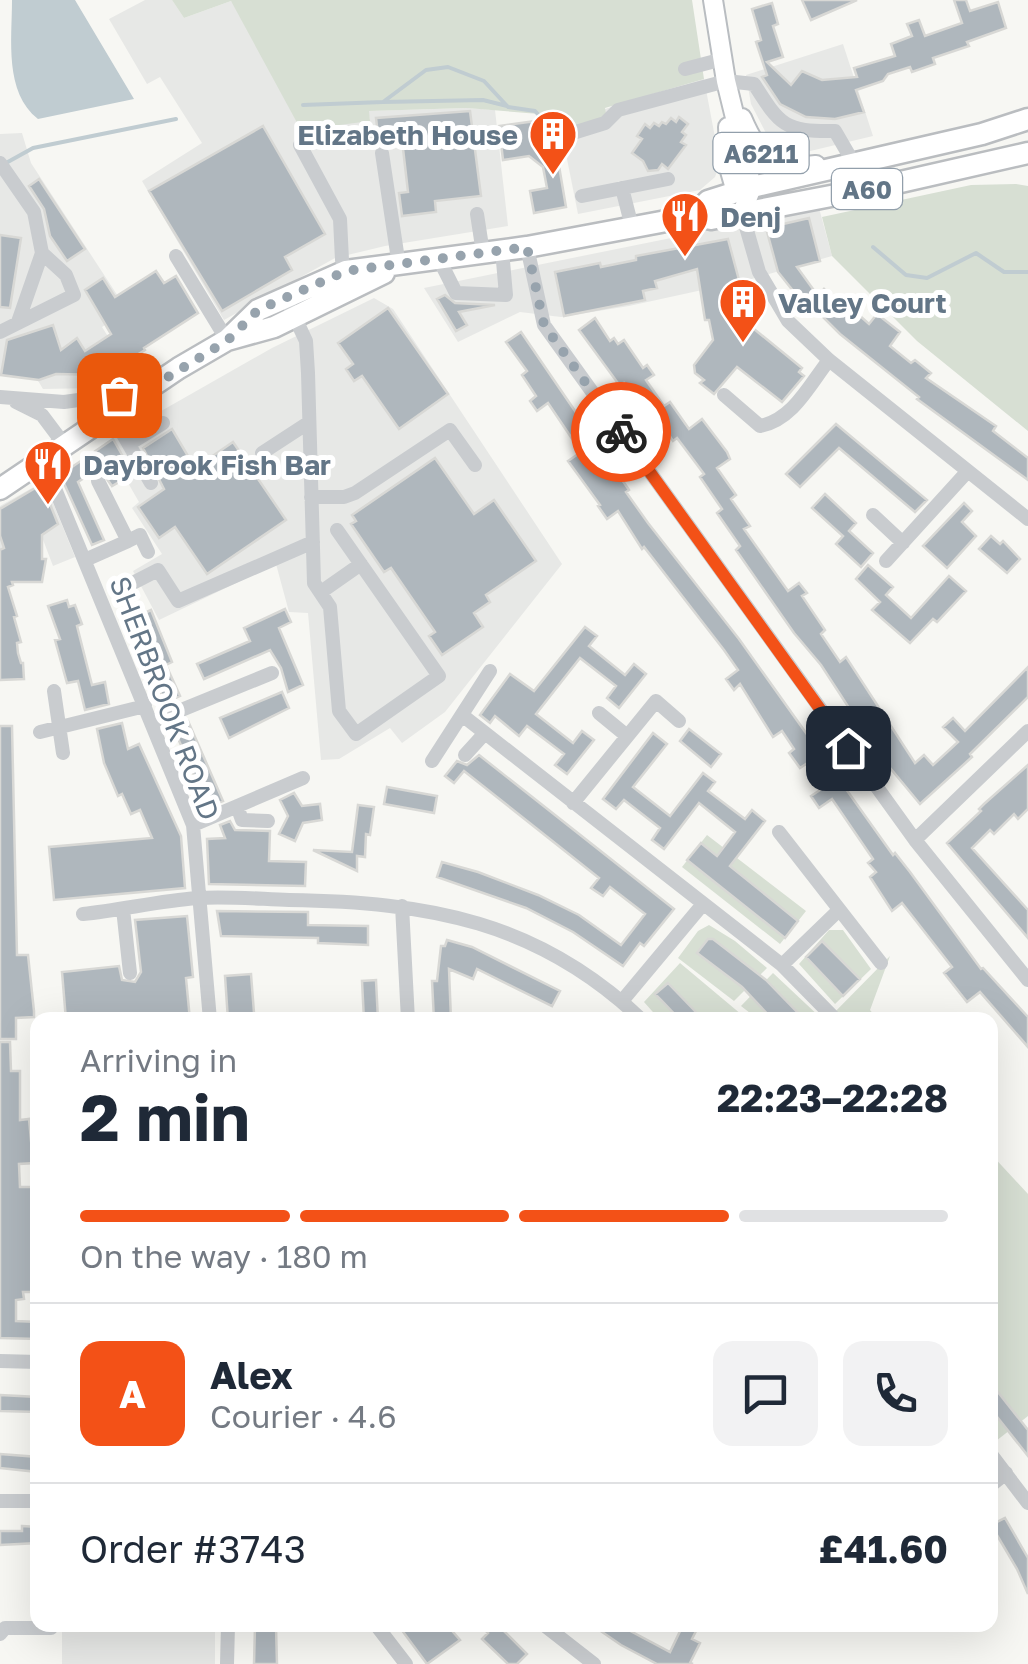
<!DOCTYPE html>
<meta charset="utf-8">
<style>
:root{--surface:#fff;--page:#f2f2f3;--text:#1f2937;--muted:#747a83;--line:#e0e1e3;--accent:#f35117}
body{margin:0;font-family:"Golos Text",sans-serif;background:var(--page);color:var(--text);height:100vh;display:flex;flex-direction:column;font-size:38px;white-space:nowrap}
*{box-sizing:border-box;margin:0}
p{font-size:32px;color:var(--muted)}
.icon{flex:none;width:55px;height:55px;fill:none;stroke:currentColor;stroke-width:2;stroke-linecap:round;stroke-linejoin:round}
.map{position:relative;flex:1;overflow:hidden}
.side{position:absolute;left:30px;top:1012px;width:968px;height:620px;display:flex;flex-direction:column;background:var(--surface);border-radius:20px;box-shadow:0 10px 40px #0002}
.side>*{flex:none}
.pin{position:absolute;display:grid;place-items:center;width:85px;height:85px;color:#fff;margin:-42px;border-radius:20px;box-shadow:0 5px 15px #0006}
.courier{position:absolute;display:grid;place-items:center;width:100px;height:100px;margin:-50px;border:8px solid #f35117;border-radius:50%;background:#fff;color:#222;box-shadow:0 2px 12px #0007}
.headline em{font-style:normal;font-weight:700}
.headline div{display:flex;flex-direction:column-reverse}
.headline{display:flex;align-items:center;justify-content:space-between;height:170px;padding:0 50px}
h1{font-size:65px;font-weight:700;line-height:75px}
.bar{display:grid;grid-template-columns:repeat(4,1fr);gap:15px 10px;align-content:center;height:120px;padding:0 50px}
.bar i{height:12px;border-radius:8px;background:var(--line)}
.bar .selected{background:var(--accent)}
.bar p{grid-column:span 4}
.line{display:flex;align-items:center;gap:25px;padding:0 50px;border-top:2px solid var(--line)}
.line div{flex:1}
.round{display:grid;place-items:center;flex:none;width:105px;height:105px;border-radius:20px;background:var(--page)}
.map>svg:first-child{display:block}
.built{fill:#e7e8e6}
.green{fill:#d7dfd3}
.water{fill:#c0ccd1}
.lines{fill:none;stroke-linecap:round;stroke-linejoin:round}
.stream{stroke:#c0ccd1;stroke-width:4}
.building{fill:#afb7bd;stroke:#d8d8d5;stroke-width:2.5}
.major-casing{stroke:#b9bdc1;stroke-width:22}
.highway-casing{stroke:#babdc0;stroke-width:25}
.minor{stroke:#c9cccf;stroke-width:14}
.major{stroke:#fff;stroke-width:18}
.highway{stroke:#fff;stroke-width:20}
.done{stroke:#97a3ad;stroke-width:10;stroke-dasharray:0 18}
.route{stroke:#f35117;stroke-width:12}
.labels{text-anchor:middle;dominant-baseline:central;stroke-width:10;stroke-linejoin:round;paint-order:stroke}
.shield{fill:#fff;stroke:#929fab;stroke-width:2.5}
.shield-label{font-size:25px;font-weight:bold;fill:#637687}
.poi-label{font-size:28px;font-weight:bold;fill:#637687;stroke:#fff;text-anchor:start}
.street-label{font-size:28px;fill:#637687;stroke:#fff}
</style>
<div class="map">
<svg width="1028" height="1664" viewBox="0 0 1028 1664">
<rect width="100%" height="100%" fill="#f7f7f3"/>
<path class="built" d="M145,0H172L184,18L231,1L370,120L368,111L467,108L495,110L508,226L385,246L335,258L224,320L142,181L202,143L160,77L147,84L109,19Z
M843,44L873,136L802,153L783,150L768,137L751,104L746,75Z
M704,79L720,164L715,177L700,190L578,214L561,129L606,118L605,109Z
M22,133L31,163L127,310L102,327L130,371L96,388L43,389L13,339L0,374V134Z
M819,208L832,256L748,280L629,306L561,317L520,312L458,342L424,288Z
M374,298L393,309L562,564L445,712L402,743L390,728L339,759L321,760L308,613L289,612L276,564L159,620L133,571L162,554L132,508L139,502L105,443L272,348Z
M41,483H45L75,557L53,566L42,537L7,559L0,573V506Z
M62,1625H215V1664H62Z"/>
<path class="green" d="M172,0H692L704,79L605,108L607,118L561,129L539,114L467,108L369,111L370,121L301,130L231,1L184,18Z
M1016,184L1028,186V431L917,341L832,256L822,217L971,185Z
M707,835L806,911L780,944L682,867Z
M709,925L735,941L767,968L734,1001L678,958L698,931Z
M829,930H843L871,969L835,1004L799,964Z
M890,956L870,1010L878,1020H827Z
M680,963L748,1020H660L644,1002Z
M773,973L822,1019L759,1020L741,1006Z
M990,1153L1028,1194V1416L996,1441L990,1433Z"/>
<path class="water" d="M12,0H75L134,99L38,119C4,92 12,40 12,0Z"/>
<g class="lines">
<path class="stream" d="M383,102L483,100L507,106
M303,105L383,102L426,70L448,67L484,81L508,107L535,111L556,134
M6,163L33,148L176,119
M873,247L906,275L927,278L976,253L1004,272H1028"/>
</g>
<path class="building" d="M802,0H857L811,20Z
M954,0H966L970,11L998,2L1006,28L967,42L969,46L933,58L935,64L912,72L910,67L888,74L883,81L856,90L864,112L835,119L806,117L780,104L762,77L767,75L756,42L761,40L752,9L772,3L778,24L773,26L783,57L767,62L791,85L802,71L822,80L857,77L854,68L895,56L891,44L912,36L907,24L919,20L925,36L962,23Z
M470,111L481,196L435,201L436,212L402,216L399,193L408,192L402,140L379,143L376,118Z
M679,117L688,124L682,132L686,135L681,142L686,145L668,169L662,164L658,170L648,171L643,161L632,153L642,139L637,136L645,124L650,128L654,123L659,126L662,122L666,124L671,118L676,122Z
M536,121L538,141L558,160L566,207L534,213L530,191L547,188L543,167L529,156L503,160L499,126Z
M263,126L325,234L285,257L292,270L222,311L149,191Z
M39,179L85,249L67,261L50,236L44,209L29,186Z
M809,218L820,261L797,267L818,296L824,289L836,302L840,298L869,324L877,314L900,332L890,346L911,363L915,360L931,373L926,378L996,426L993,431L1028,458V480L917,399L919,397L840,334L801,295L798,297L778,272L766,228Z
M0,235L21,238L10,308L0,307Z
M728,239L739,280L733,281L743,320L802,368L799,372L804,376L782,402L737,367L714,394L700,383L704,380L695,373L694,365L713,340L709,320H705L697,269L655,281L657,288L643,291L645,300L564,316L555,272L600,263L601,267L636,260V256Z
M156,271L164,283L176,276L198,313L144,348L145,350L104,375L56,374L39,380L1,375L7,340L53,325L61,350L77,338L85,351L111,334L85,290L103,278L115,297Z
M445,295L455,303L495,305L459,312L467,325L456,331L437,299Z
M388,308L448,394L399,429L362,376L354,381L346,369L353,364L338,343Z
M595,318L610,341L614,338L618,344L624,340L643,368L647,365L654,375L646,380L664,406L670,402L689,429L702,419L727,452L730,459L717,468L736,495L731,499L750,526L744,529L788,591L799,583L807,593L802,596L825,630L821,634L840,662L846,657L915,763L924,755L933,765L958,742L943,727L953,718L965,731L1028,667V697L970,754L972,757L920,804L881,757L821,665L794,633L736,550L740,546L717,513L722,509L700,477L704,474L677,438L673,441L652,410L646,414L624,383L620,386L579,330Z
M521,332L629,490L626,492L648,523L739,639L893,855L895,853L910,872L981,969L983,968L1028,1017V1047L980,992L967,1002L944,973L952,967L902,903L892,911L870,877L876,872L868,863L873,859L832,799L819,808L811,796L823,788L806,764L800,768L789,753L794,749L782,731L773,737L740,684L734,690L726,679L738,670L724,650L644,547L642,549L618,511L607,519L598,506L600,505L568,461L581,452L548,403L537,411L530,401L536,396L522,375L527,371L506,342Z
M836,424L927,500L915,512L839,448L800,487L786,474Z
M172,429L195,468L233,442L286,520L207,574L175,527L159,538L138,507L164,489L143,448Z
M113,439L133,474L112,486L99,468L78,482L104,540L92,545L62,479L66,471Z
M435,458L474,514L494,500L536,561L486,595L490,602L474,613L483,627L442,655L429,636L435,632L391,568L384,572L351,524L356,521L352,515Z
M42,484L58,524L42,535V559H46L42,582H12L13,585L8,587L17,616L14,617L21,642L17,643L18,653L21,663H23L24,679L0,680V550L4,548L0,536V509Z
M825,494L856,523L849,531L873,553L861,567L836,544L843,536L812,508Z
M964,503L972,511L962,522L976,536L947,568L923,546Z
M991,536L1000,544L1003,541L1020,559L1007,573L979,549Z
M868,565L893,587L886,595L911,618L949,576L966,591L937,622L933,619L910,643L872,610L880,602L856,579Z
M67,600L69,607L75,605L82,624L77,626L92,685L105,682L109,704L85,710L78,681L67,683L55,640L60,639L48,606Z
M285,609L291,622L279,628L303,685L288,692L281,668L270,650L204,679L197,664L250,641L244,628Z
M151,610L172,662L166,665L180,696L165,703L129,620Z
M585,627L597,636L589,646L625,675L634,664L646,674L619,708L607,698L616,686L580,658L536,714L573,743L582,731L594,740L567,774L555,765L564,754L527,726L519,736L495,716L490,723L480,715L510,674L534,691Z
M282,692L289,708L229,738L220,718Z
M188,721L223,801L208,807L173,727Z
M122,723L128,749L139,744L181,836L185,888L54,900L49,847L152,838L140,810L131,814L122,794L118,796L104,763L97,729Z
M0,726H12L17,955H28L34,1011V1017L16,1018V1039H0Z
M689,729L721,754L711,767L680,741Z
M653,733L667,744L633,787L670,816L703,773L715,782L708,791L745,819L752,810L765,821L730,866L798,921L785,938L687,860L701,843L717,856L735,832L699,803L664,849L652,840L660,828L624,800L616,809L603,799Z
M479,755L674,909L644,946L640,943L623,966L573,932L526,908L437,877L442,862L478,872L538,895L579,915L621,945L645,914L610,887L603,896L591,888L599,878L464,771L454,783L445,776L457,761L467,765Z
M1028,765V809L1018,819L1014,814L994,834L990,830L972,848L1028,910V938L947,843L981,811L979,809L984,804Z
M387,787L437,796L434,813L384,804Z
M294,793L302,806L320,804L322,820L303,823L295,841L279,834L288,816L280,800Z
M358,805L374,807L370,835L366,834L365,857L357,856V871L313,850L352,852Z
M230,821L235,830L270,831L269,861L306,862L305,886L209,884L207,839L225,838L220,825Z
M217,911L308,912V925L368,926V945L318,943V938L221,936Z
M187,916L193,977L186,978L190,1020H66L62,972L119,966L122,980L135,982L141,972L135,920Z
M708,939H713L766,980L805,1020H773L742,987L697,953Z
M447,940L472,947L560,991L552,1006L477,969L473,979L449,969L451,1020H434L432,981H437L441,946H445Z
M822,941L860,979L843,996L806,957Z
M251,974L254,1013L248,1014V1020H228L225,976Z
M376,980L378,1020H364L362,981Z
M668,983L694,1010L703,1020H680L664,1003L655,994Z
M0,1042H10L11,1071H20V1120L29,1119L32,1151H35V1163L19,1164L20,1187H32L36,1292H23L24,1299L16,1300V1321L38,1322V1339L0,1338Z
M990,1382L1028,1430V1456L990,1408Z
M0,1395L38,1397V1412L0,1411Z
M0,1454L38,1457V1472L0,1468Z
M1005,1518L1028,1558V1594L1017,1569L991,1525Z
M22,1526L38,1527V1543L0,1545V1531H22Z
M398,1625H447L460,1640L427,1664Z
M480,1625H498L527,1654L517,1664H508L482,1639L488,1633Z
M592,1625H619L670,1652L683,1625L696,1631L692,1639L700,1643L690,1663L693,1664H657L621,1645Z
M255,1626L276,1627L277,1664H254Z"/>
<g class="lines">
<g class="major-casing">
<path id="major" d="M713,0L726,81L752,187L742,213
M742,118C759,158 772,170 816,165
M728,127L730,171L736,192"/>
</g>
<g class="highway-casing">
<path id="highway" d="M693,216L708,201L752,187L982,134L1028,119
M227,340L258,310L346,271L527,247L693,216L711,219L883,186L1028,153
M0,489L179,368L227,340L274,327L384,273"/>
</g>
<path class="minor" d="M685,69L723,59
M300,145L340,219L342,260L348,278
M560,150V137L605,123L618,110L726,81L754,84C780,125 784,132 835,131L853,162
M382,153L399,266
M0,163L34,212L42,253L18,322
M622,188L632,227
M582,196L668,179
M742,213L759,272L788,321L829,360L1028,519
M477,214L483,253
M527,247L544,325L915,840L1028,980
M176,256L227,340
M439,259L456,293L506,295L502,250
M291,309L306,341L308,373L314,583L330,607L339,711L356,734L439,676L337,530
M0,332L74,295L66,275L42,253
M724,395L760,426C793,420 810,384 829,360
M0,397L64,402L137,392
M16,402L42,415L66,447
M112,415L151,483
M129,444L163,423
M262,453L308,423
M44,462L193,825L210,1020
M311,497H344L355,493L450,430L475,465
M873,515L903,543
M128,541L140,535L148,552
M85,560L128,541L98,481
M886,561L967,472
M121,589L158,570L178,601L313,542
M321,592L361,564
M54,691L63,753
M599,713L627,736
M462,715L485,733
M152,722L272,673
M40,732L145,706
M465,755L485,733L782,965L836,1020
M432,761L490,671
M573,803L656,701L679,721
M237,806L242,820L268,821
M193,825L303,778
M779,832L881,963
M915,840L1028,731
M402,906L408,1020
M123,909L130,973
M83,914C121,910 159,901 197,898C228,896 259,899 289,900C428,902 538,921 642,1020
M782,965L839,910
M622,1001L703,904
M0,1361L38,1362
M990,1453L1028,1503
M990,1486L1006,1473
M0,1501H38
M376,1625L406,1664
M544,1625L594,1664
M0,1634L5,1628H51
M227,1664L228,1625"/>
<use href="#major" class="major"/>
<use href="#highway" class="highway"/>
</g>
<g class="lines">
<path class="done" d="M119,395L147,390L228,340L258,310L346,271L527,247L544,325L621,432"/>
<path class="route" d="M621,432L848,748"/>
</g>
<defs>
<g id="building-pin" transform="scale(2.5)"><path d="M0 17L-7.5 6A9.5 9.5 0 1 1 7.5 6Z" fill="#f35117" stroke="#fff"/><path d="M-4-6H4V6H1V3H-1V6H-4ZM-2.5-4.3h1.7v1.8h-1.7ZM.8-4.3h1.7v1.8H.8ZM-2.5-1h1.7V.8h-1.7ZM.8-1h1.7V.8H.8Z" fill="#fff"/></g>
<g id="restaurant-pin" transform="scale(2.5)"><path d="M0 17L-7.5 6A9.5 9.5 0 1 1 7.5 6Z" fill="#f35117" stroke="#fff"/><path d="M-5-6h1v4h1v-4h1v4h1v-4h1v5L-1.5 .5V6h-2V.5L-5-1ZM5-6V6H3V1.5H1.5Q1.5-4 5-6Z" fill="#fff"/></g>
</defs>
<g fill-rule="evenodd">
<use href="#building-pin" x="553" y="134"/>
<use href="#restaurant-pin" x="685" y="216"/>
<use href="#building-pin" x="743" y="302"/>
<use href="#restaurant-pin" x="48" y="464"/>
</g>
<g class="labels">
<g class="shield">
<rect x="713.5" y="133" width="95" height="40" rx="8"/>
<rect x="832" y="169" width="70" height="40" rx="8"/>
</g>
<g class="shield-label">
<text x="761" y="153">A6211</text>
<text x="867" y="189">A60</text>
</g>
<g class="poi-label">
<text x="518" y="134" text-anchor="end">Elizabeth House</text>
<text x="720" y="216">Denj</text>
<text x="778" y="302">Valley Court</text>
<text x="83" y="464">Daybrook Fish Bar</text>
</g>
<g class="street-label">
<text transform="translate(165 698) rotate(69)">SHERBROOK ROAD</text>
</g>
</g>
</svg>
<div class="pin" style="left:119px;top:395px;background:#ea580c"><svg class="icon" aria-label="bag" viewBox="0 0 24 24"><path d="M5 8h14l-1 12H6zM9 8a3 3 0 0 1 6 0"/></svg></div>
<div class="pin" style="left:848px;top:748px;background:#1f2937"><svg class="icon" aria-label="home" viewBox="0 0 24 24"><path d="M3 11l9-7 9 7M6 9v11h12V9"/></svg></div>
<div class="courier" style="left:621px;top:432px"><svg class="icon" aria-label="bike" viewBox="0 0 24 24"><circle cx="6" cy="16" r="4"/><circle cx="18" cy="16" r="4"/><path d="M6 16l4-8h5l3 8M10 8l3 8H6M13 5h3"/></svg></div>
<section class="side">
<div class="headline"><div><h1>2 min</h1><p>Arriving in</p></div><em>22:23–22:28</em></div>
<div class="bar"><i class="selected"></i><i class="selected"></i><i class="selected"></i><i></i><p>On the way · 180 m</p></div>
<div class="line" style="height:180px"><b class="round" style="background:var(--accent);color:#fff">A</b><div><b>Alex</b><p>Courier · 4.6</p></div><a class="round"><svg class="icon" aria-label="chat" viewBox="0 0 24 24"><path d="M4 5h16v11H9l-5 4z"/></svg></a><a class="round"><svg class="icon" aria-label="phone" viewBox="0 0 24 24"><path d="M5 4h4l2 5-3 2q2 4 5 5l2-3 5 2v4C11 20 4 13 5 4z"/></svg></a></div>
<div class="line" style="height:130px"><div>Order #3743</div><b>£41.60</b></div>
</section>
</div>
